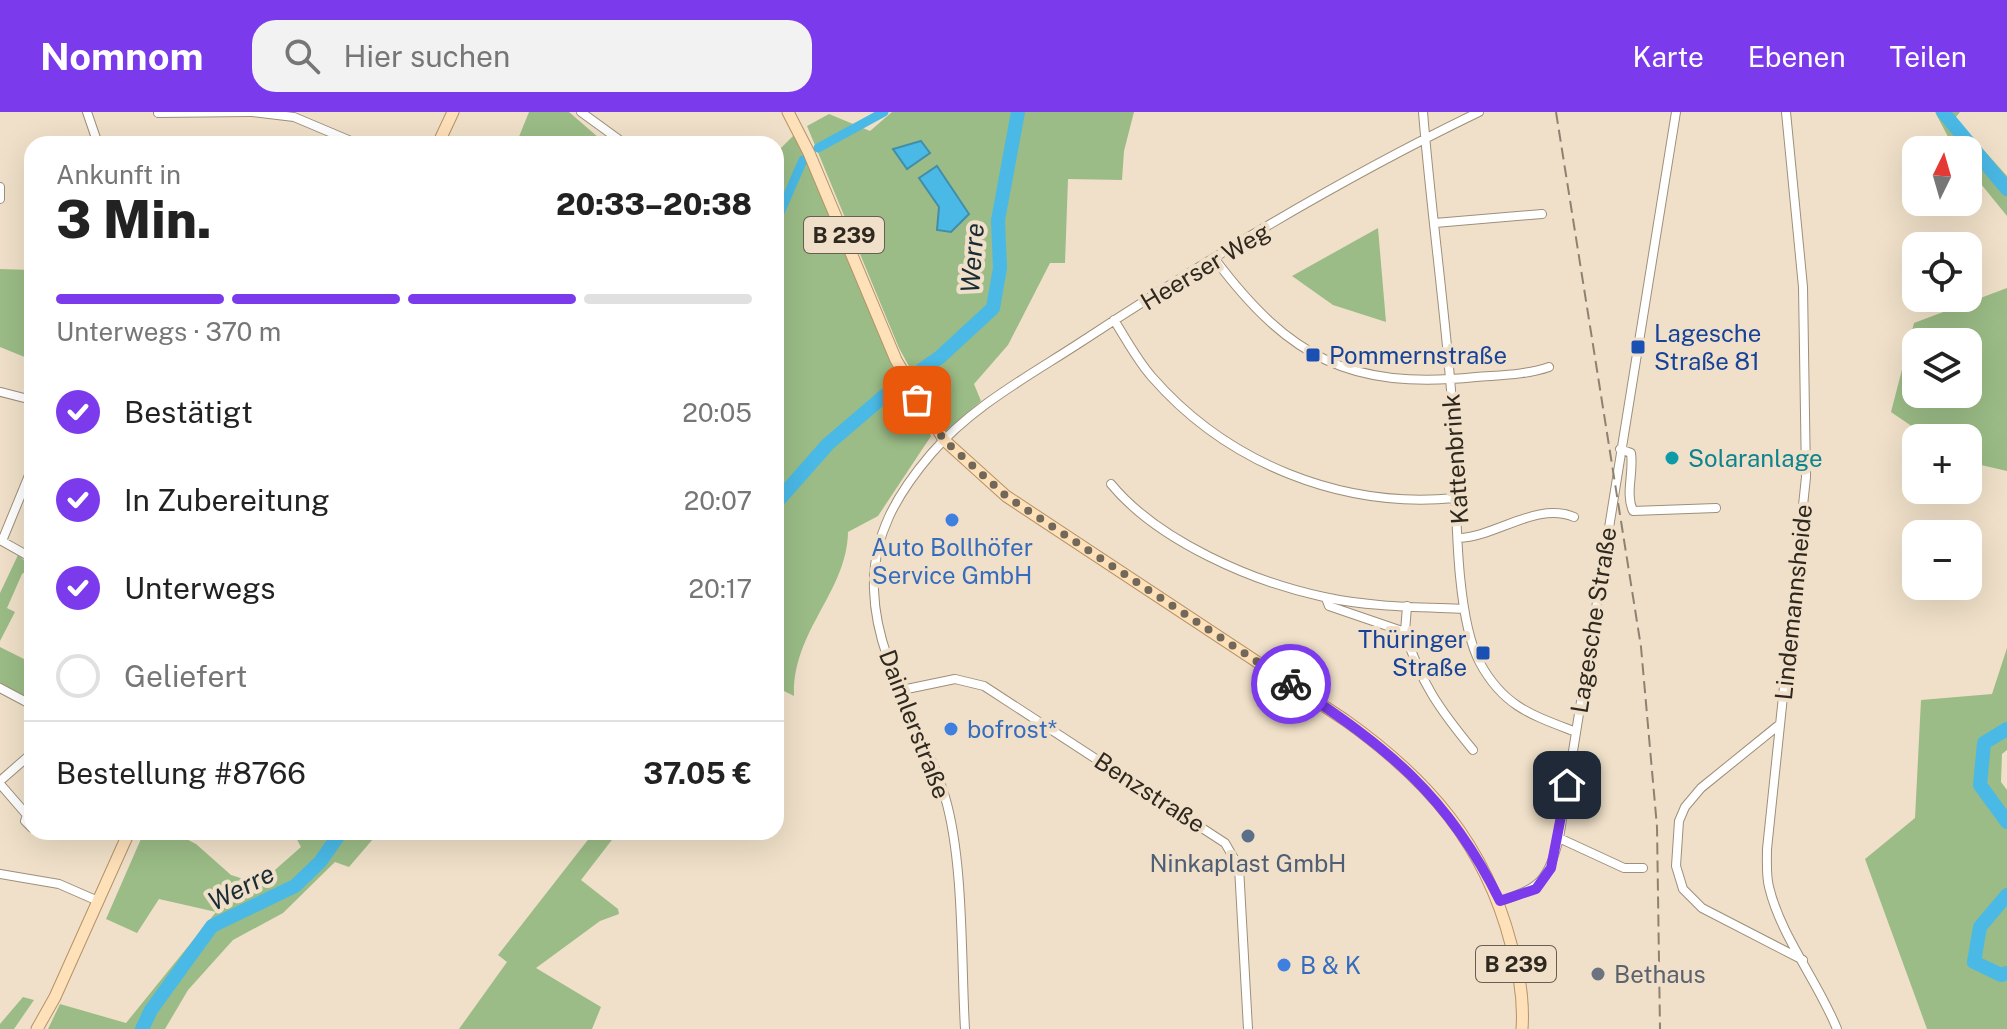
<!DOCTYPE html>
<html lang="de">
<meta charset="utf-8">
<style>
:root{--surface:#fff;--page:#f2f2f2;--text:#222;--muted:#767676;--line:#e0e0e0;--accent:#7c3aed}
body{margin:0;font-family:"Public Sans",sans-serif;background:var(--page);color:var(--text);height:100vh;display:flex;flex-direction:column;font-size:30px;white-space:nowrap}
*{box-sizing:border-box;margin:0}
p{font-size:26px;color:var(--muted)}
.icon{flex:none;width:44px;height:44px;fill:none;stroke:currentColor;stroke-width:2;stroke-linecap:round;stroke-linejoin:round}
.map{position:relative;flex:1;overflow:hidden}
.drawer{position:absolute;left:24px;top:24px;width:760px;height:704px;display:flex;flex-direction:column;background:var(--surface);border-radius:24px;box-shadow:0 8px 32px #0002}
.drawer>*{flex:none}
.needle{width:52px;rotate:5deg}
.tools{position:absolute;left:1902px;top:24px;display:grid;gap:16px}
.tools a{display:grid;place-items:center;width:80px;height:80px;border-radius:16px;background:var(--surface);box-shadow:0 8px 32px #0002;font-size:40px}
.pin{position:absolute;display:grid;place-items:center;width:68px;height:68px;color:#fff;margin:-34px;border-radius:16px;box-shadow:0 4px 12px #0006}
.courier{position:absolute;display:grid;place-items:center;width:80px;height:80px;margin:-40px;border:6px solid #7c3aed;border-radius:50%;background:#fff;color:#222;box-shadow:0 2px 10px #0007}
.headline em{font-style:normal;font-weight:800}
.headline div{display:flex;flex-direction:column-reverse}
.headline{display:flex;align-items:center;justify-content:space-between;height:136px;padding:0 32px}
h1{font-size:52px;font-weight:800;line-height:60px}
.bar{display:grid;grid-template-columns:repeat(4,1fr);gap:12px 8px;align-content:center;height:96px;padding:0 32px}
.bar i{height:10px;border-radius:6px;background:var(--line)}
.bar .selected{background:var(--accent)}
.bar p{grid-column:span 4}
.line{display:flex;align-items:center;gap:20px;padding:0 32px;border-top:2px solid var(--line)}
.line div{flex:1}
ol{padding:0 32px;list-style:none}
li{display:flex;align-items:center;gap:24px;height:88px}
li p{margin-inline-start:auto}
li .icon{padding:8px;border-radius:50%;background:var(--accent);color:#fff;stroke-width:4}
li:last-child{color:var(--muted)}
li i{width:44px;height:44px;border:4px solid var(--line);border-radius:50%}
header{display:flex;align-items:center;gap:48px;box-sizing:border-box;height:112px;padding:0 40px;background:var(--accent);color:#fff}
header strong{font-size:38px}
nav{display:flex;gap:44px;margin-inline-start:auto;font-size:28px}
.search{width:560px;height:72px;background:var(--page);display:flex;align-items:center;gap:20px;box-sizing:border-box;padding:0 28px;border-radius:24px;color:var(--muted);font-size:30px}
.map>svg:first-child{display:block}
.green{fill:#9bbc86;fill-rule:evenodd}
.water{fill:#4ab9e6;stroke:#428eaa;stroke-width:2}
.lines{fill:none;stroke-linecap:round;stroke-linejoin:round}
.canal{stroke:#4ab9e6;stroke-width:9}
.river{stroke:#4ab9e6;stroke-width:14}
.minor-casing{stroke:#9e8f7a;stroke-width:10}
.major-casing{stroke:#b59265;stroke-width:13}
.minor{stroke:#fff;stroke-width:8}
.major{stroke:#fee0b9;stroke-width:11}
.rail{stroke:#8d8272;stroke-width:2;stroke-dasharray:12 6;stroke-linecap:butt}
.done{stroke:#72685a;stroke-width:8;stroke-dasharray:0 14.4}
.route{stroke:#7c3aed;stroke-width:10}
.transit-dot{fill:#1a4fb4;stroke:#f0e0c9;stroke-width:3}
.culture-dot{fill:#0f9aa8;stroke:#f0e0c9;stroke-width:3}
.shop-dot{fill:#3f7fe0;stroke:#f0e0c9;stroke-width:3}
.service-dot{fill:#5c6f8a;stroke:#f0e0c9;stroke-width:3}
.worship-dot{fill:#6b7280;stroke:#f0e0c9;stroke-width:3}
.labels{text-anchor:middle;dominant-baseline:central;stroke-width:8;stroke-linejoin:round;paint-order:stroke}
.shield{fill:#f0e0c9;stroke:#685f52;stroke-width:2}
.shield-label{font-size:22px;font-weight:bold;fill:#2e281f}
.street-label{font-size:24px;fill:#2e281f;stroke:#f0e0c9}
.transit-label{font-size:24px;fill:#164399;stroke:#f0e0c9;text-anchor:start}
.culture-label{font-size:24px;fill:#0d838f;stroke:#f0e0c9;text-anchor:start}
.shop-label{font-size:24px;fill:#366cbe;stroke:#f0e0c9;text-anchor:start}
.service-label{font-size:24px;fill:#4e5e75;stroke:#f0e0c9}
.worship-label{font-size:24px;fill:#5b616d;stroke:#f0e0c9;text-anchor:start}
.water-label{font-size:26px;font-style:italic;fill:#192c35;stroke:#f0e0c9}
</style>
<header>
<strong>Nomnom</strong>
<div class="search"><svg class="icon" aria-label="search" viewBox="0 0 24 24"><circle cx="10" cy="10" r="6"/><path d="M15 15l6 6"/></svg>Hier suchen</div>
<nav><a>Karte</a><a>Ebenen</a><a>Teilen</a></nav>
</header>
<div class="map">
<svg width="2007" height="917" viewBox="0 0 2007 917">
<rect width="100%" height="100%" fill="#f0e0c9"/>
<path class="green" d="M529,0H569L606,32H516Z
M892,0H1134L1124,39L1122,68L1068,67L1065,151H1050L1008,233L974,272L981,289L945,320L899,236L807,14L829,2L870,19Z
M1935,0L1952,5L1950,0H1960L1955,6L2007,64V104L1968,56V38H1955Z
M794,23L931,324L878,404L848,420C847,480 792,519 794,584L776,575V41Z
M1378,116L1386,210L1333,193L1292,164Z
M0,157L32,158V248L0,235Z
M2007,176V359L1968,350V326H1929L1891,300L1914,211ZM1916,230H1968V282H1916Z
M18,443L32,455L22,462L7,496L15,500L0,529V481Z
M0,535L32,551V589L0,573Z
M2007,536V638L2002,642L2001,670L2007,678V917H1927L1865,747L1915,706L1921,588L1992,582Z
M144,720H173L196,732L231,763L259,772L301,735L293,720H379L349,755L335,750L283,801L233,828L188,878L165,917H48L60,892L126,911L216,800L159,787L137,821L106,807Z
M594,720H618L581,768L618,797L619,802L600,809L536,856L601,895L592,917H459L507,850L498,843Z
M23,885L34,888L14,917H0V912Z"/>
<path class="water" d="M921,29L930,41L907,57L893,37Z
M937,54L969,102L951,120L937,118L939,95L919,66Z"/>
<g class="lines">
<path class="canal" d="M818,36L884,0
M776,110L803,48"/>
<path class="river" d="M1943,0L2007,77
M776,391L828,332L883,285L940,245L993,196L1000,156L998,108L1018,0
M2007,617L1984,631L1980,673L2007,710
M2007,783L1980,815L1974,850L2001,863L2007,861
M142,917L151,898L212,814L295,774L320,750L341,720"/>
<g class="minor-casing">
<path id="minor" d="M87,0L98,32
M252,0L294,5L358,32
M581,0L625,32
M1423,0C1431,101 1446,202 1453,304C1457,366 1452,499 1480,551C1504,595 1532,603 1576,620
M1786,0L1803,175L1806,365L1767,737C1767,749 1766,763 1769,775C1781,825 1818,869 1837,917
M158,1L250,0
M0,75V87
M1435,111L1542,102
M1214,146C1289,246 1350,278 1476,265C1500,263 1526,263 1549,255
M1114,208C1126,227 1137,248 1152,265C1227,351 1341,397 1455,386
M1,280L32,288
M1620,337L1631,341C1634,361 1625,381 1633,399L1716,396
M1111,372C1158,429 1253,470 1324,485C1369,495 1418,495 1464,497
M1459,426C1495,425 1538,389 1574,405
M0,428L32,446
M2,429L32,356
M1326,486L1329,494L1405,520L1407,494
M1405,520C1420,570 1440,598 1473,638
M0,576L32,593
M902,578L955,567L984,574L1225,731L1239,755L1248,917
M1780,612L1701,676L1685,695L1679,709L1676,754L1683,777L1702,796L1803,848
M0,669L32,641
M0,672L27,703L25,709L32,716
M56,720L76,723
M1559,726L1624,756H1643
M0,762L59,772L98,789
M1500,789C1541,776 1548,768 1559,726L1676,0
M965,917C961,848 964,749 945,685C924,617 876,551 874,478C872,424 897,382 931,342C972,294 1029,264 1081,230C1209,146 1342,66 1479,0"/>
</g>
<g class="major-casing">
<path id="major" d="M788,0L809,41L896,248L944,328L1006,384L1345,608C1428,667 1485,732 1511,832C1519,859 1524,889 1522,917
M438,32L453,0
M37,917L55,885L129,720"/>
</g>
<use href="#minor" class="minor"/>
<use href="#major" class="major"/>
<path class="rail" d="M1556,0L1641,535L1657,715L1660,917"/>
</g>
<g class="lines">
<path class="done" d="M917,288L944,328L1006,384L1291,572"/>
<path class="route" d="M1291,572C1388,636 1448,683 1500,789L1536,777L1551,756L1567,673"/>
</g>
<g class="transit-dot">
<rect x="1630" y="227" width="16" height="16" rx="4"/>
<rect x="1305" y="235" width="16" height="16" rx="4"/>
<rect x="1475" y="533" width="16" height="16" rx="4"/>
</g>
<circle class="culture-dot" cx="1672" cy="346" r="8"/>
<g class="shop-dot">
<circle cx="952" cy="408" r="8"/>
<circle cx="951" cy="617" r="8"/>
<circle cx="1284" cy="853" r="8"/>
</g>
<circle class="service-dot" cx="1248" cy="724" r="8"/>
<circle class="worship-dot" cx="1598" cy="862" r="8"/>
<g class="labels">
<g class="shield">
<rect x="804" y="105" width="80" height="36" rx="6"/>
<rect x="1476" y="834" width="80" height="36" rx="6"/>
</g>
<g class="shield-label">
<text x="844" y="123">B 239</text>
<text x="1516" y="852">B 239</text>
</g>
<g class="street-label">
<text transform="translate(1205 154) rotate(-31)">Heerser Weg</text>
<text transform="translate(1455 347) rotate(-94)">Kattenbrink</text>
<text transform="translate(1793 490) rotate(-84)">Lindemannsheide</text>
<text transform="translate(1593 508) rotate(-81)">Lagesche Straße</text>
<text transform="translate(915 612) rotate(69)">Daimlerstraße</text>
<text transform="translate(1150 680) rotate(33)">Benzstraße</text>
</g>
<g class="transit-label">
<text x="1654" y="221">Lagesche<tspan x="1654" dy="28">Straße 81</tspan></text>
<text x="1329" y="243">Pommernstraße</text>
<text x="1467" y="527" text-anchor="end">Thüringer<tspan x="1467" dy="28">Straße</tspan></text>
</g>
<g class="culture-label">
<text x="1688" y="346">Solaranlage</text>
</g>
<g class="shop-label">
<text x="952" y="435" text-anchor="middle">Auto Bollhöfer<tspan x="952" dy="28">Service GmbH</tspan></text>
<text x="967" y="617">bofrost*</text>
<text x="1300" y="853">B &amp; K</text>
</g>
<g class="service-label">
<text x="1248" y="751">Ninkaplast GmbH</text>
</g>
<g class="worship-label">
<text x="1614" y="862">Bethaus</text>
</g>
<g class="water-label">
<text transform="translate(972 146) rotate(-86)">Werre</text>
<text transform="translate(241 775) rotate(-27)">Werre</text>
</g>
</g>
</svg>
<div class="tools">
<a><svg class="needle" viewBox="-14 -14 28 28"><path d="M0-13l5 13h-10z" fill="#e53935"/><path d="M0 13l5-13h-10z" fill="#767676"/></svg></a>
<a><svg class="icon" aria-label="locate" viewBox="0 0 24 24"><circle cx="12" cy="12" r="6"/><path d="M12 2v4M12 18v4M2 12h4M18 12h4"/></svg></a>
<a><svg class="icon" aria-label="layers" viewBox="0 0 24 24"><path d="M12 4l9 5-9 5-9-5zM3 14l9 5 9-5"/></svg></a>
<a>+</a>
<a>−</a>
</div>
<div class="pin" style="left:917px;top:288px;background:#ea580c"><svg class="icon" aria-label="bag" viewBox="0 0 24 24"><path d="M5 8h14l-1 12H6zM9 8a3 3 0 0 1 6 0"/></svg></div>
<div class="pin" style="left:1567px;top:673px;background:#1f2937"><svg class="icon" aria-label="home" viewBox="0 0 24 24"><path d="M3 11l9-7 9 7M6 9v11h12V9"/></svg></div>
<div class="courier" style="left:1291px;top:572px"><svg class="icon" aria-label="bike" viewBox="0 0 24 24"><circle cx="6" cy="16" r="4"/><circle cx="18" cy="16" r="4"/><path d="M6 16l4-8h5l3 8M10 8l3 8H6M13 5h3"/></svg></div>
<section class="drawer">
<div class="headline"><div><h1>3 Min.</h1><p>Ankunft in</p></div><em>20:33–20:38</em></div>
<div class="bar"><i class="selected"></i><i class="selected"></i><i class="selected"></i><i></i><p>Unterwegs · 370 m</p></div>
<ol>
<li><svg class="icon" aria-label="check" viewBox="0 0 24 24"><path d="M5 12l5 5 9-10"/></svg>Bestätigt<p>20:05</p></li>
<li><svg class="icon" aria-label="check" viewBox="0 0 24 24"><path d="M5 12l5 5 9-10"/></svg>In Zubereitung<p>20:07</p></li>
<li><svg class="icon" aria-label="check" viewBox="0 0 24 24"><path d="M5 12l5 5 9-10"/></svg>Unterwegs<p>20:17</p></li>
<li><i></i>Geliefert</li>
</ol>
<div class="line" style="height:104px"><div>Bestellung #8766</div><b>37.05 €</b></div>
</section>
</div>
